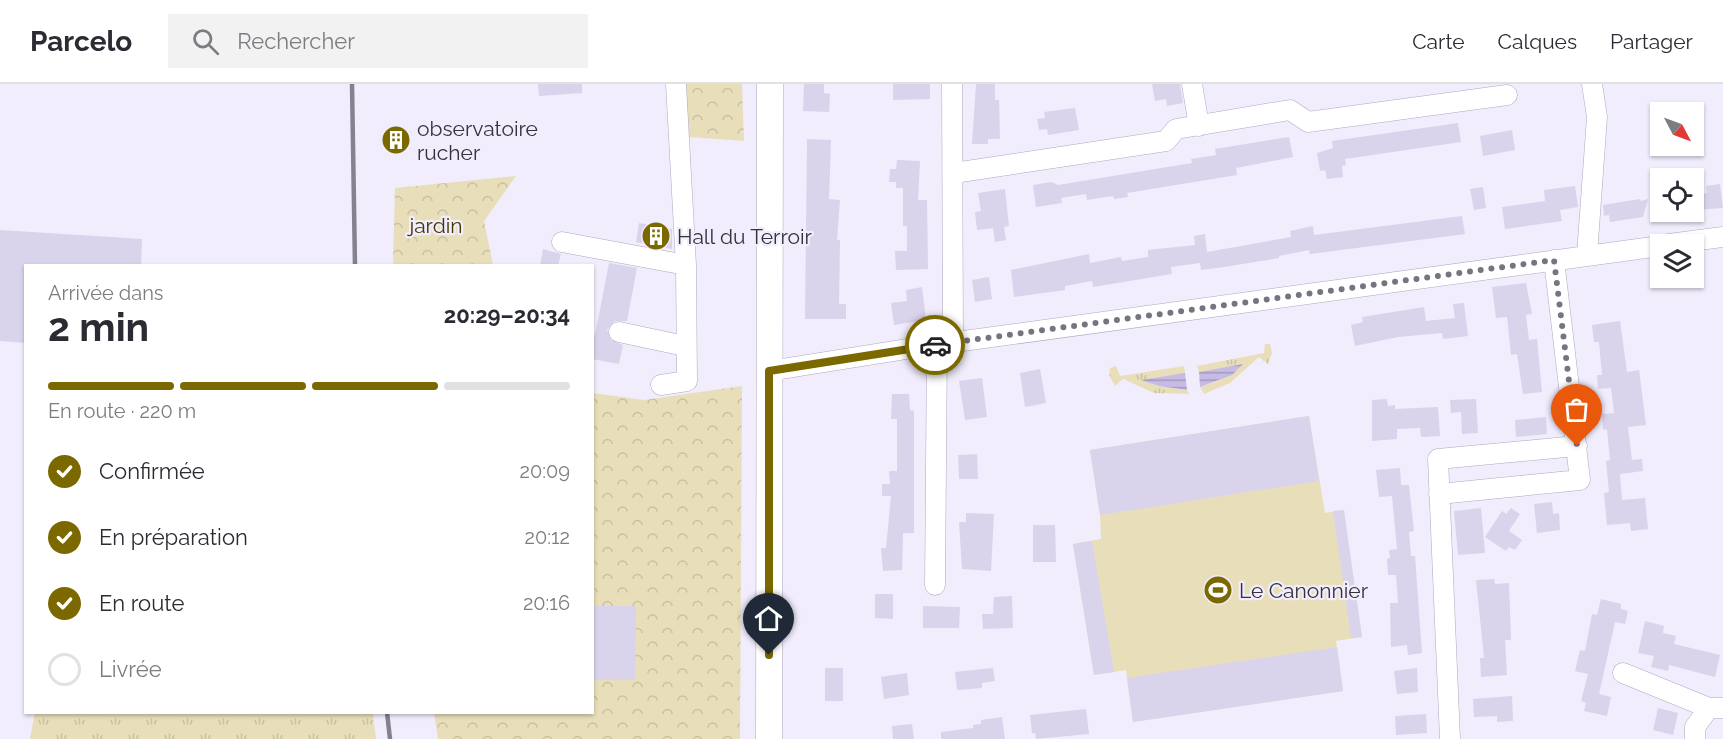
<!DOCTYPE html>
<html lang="fr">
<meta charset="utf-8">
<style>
:root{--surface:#fff;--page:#f2f2f3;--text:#2b2b33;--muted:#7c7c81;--line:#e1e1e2;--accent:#7b6900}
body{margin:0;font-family:Raleway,sans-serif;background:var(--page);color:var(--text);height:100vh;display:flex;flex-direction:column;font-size:22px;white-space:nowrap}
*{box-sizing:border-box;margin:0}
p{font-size:20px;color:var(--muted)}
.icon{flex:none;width:33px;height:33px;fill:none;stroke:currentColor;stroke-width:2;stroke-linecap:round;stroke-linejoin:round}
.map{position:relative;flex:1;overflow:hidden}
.sheet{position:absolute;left:24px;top:180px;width:570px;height:450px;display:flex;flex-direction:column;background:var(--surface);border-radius:0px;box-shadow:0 2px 4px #0004}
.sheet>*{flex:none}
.needle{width:39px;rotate:131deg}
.fabs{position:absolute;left:1650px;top:18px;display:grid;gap:12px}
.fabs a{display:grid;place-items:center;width:54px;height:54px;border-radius:0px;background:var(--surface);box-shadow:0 2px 4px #0004;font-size:30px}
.pin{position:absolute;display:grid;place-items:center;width:51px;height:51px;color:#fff;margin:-62px -26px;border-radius:50% 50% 50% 0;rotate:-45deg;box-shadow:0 0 6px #0007}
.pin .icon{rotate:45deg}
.courier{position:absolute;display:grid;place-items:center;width:60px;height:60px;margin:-30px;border:4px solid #7b6900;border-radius:50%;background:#fff;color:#222;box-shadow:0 2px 8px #0007}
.head em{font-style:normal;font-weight:700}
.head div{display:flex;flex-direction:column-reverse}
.head{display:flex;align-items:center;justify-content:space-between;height:102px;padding:0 24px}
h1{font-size:39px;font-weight:700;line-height:45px}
.bar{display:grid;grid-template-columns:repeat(4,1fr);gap:9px 6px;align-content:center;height:72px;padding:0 24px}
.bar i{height:8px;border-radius:4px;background:var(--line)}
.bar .selected{background:var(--accent)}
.bar p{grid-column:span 4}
ol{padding:0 24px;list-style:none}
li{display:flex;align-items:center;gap:18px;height:66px}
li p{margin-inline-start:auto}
li .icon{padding:6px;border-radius:50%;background:var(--accent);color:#fff;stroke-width:4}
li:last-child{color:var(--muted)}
li i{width:33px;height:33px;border:3px solid var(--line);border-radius:50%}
header{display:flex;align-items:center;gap:36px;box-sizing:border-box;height:84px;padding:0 30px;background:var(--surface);border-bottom:2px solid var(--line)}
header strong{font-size:28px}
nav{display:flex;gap:33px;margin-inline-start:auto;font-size:21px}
.search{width:420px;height:54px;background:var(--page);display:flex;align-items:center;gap:15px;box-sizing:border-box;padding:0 21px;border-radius:0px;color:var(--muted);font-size:22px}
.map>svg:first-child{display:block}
.grass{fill:url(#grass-tufts)}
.forest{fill:url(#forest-crowns)}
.pitch{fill:#e8dfba}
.water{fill:url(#water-rules)}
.building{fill:#d9d3ec}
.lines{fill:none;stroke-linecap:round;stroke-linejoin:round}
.minor-casing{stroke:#aea8c0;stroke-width:21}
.major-casing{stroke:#aea8c0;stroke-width:27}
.minor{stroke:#fff;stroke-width:20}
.major{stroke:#fff;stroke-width:26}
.rail{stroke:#85818e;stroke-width:4.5}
.done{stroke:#777380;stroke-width:6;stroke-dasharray:0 10.8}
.route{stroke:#7b6900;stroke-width:8}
.labels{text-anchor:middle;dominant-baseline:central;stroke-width:4.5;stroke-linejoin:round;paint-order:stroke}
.poi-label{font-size:21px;fill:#35323c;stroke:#f1edfd;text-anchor:start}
.park-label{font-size:21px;fill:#433800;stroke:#f1edfd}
</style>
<header>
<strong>Parcelo</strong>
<div class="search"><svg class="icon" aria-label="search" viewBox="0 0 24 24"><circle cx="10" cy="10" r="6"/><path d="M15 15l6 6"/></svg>Rechercher</div>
<nav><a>Carte</a><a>Calques</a><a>Partager</a></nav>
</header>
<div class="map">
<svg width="1723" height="655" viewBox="0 0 1723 655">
<defs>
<pattern id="grass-tufts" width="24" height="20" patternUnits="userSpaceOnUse" patternTransform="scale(1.5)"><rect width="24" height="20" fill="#e8dfba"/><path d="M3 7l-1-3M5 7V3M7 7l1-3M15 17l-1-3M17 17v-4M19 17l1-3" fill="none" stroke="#c8c0a1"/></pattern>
<pattern id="forest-crowns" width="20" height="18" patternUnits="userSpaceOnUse" patternTransform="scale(1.5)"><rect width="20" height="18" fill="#e8dfba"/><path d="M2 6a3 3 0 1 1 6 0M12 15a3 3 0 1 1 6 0" fill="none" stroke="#c8c0a1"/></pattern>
<pattern id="water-rules" width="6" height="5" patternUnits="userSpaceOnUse" patternTransform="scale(1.5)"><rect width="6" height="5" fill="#c6bbe4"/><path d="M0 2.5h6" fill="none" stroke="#a299ba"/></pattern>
</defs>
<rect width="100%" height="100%" fill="#f1edfd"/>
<path class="grass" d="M1265,260H1270L1272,269L1268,280L1259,273L1230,299L1204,310L1200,303L1218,297L1242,281L1199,288L1197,282L1264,269Z
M1116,282L1120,292L1184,282L1185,289L1143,296L1159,302L1187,306L1189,310L1154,309L1123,295L1115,302L1109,291L1110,284Z
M35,628L373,629L376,655H30Z"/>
<path class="forest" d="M685,0H742L744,57L688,53Z
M516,92L484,137L493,181H393L395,104Z
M742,302L740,655H438L434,629L592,628L593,309L644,316Z"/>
<path class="pitch" d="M1309,332L1325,429L1343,426L1362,553L1336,557L1343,607L1133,638L1126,586L1094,591L1073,460L1101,455L1100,431L1090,366Z"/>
<path class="water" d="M1243,280L1232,291L1200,303L1199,288Z
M1185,289L1187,306L1159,302L1141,296Z"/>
<path class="building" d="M538,0H582V9L539,12Z
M804,0H824V9L830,10L829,28L803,27Z
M893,0H930V15L893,16Z
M976,0H995V16H999L1000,55H988V60H972Z
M1152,0H1180L1183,19L1167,22L1166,15L1155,17Z
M1075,24L1079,46L1048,51L1047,45L1039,46L1037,35L1045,34L1044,28Z
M1458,39L1461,58L1345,75L1346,81L1342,82L1343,93L1327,95L1325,86L1320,87L1317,69L1333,64L1332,57Z
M1512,46L1515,66L1483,72L1480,52Z
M1289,53L1293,73L1236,84L1237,91L1127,109L1128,113L1114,115L1113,112L1087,116L1086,110L1061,114L1062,119L1036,123L1033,101L1051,98L1058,101L1192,79L1191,75L1216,71L1215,65Z
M807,55L831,56L829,115L840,116L837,156H840L839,220H846V235H805Z
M897,76L920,77L918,116H927L928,185L896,186L895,167H907V142H903V104H896V98H889L890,85H896Z
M1720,100L1723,124L1694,126V112L1707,109L1706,102Z
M1575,102L1578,123L1560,126L1562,137L1505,145L1502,123L1545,117L1544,106Z
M1483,103L1486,124L1474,126L1470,105Z
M1005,105L1009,142L1004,143L1006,156L995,158L993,144L977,146L975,128L981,127L978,109Z
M1640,115L1641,117L1648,115L1643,133L1610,138L1609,131L1604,132L1603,121Z
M1462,132L1465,150L1310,170L1309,166L1279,172V174L1224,183L1201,186L1200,179L1171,183L1172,190L1093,203L1092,197L1065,202V206L1014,213L1011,186L1089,170L1090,179L1121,173L1122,177L1148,173V166L1195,161L1194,152L1205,150L1207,168L1291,153L1290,147L1313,142L1314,151Z
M639,139L672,145V165L636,158Z
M0,146L142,155L141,182H26V259L0,257Z
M543,165L561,170L558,182H540Z
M609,179L637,184L627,237H615L607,246L611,256L623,261L619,280L592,275V250L595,251Z
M989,193L992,215L975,218L972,196Z
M1526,199L1532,230L1526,231L1529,256L1537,255L1542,308L1523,310L1517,270L1511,271L1507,233L1496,234L1492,203Z
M922,203L926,236L894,241L891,219L907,217L906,206Z
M1464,219L1468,252L1443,255L1442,249L1398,253L1355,262L1351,241L1363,238L1362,233L1424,223L1426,237L1455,234L1453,220Z
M1620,237L1627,288L1639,286L1646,341L1628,343L1632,376L1642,375L1643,387L1620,390L1622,416L1645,414L1648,445L1631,447L1630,439L1607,441L1604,409L1609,408L1606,377L1610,376L1607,345L1603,346L1602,330L1614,329L1611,304L1598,305L1597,291H1602L1599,258H1594L1592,241Z
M1040,285L1046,319L1025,323L1020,289Z
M982,294L987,333L965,336L959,297Z
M892,310H909L910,326L914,327V449H903L902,486L883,487L881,464H886L891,412H882V400H890L889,387H897V335H891Z
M1387,315L1388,322L1395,321V325L1438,323L1440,352L1421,353L1420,344L1397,345V355L1372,357V316Z
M1476,315L1478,349L1462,350L1461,328L1451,329L1450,316Z
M1309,332L1319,397L1100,431L1090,366Z
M1546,333L1547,350L1516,353L1515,336Z
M977,370L978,395H959L958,371Z
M1400,384L1401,401H1409L1414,447L1409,448L1411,472H1415L1422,569L1408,571L1407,561L1391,563L1390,519H1398L1396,491H1388L1387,475L1390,474L1389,466L1397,465L1392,412L1379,413L1376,386Z
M1552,418L1553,430L1559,429L1560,446L1537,449L1534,420Z
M1481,424L1485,469L1458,471L1454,427Z
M1511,424L1520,430L1509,447L1522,456L1515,466L1509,463L1506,467L1485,453L1502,427L1506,430Z
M1344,426L1362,553L1351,554L1333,427Z
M966,429L994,430L991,487L962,485L959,438H966Z
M1033,441H1055L1056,478H1033Z
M1092,457L1114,588L1094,591L1073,460Z
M1494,495L1495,500L1509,499L1511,556H1505L1507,591L1481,593L1480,574H1484L1476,496Z
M875,510H893V535L875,534Z
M1012,512L1013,544L983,545L982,530H993L994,513Z
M1601,515L1621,520V525L1628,527L1625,540L1615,538L1599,610L1611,613L1607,632L1584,627L1586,619L1581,617L1588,590L1575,587L1580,566L1585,567L1592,530L1597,531Z
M592,522H636L635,596H592Z
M923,522L960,523L959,544H923Z
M1645,537L1664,542L1663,549L1676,552L1674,560L1720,571L1715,593L1669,581L1668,587L1651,583L1654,572L1638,569Z
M1337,563L1343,607L1133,638L1127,594Z
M825,584H843V617H825Z
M993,584L995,597L982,599V604L957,606L955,588Z
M1417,584L1418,608L1397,610L1394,587Z
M907,589L909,611L884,615L881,593Z
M1512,612L1513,637L1497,638V632L1474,633L1473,615Z
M1658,624L1678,629L1673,651L1653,646Z
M1086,625L1089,650L1036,655L1035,649H1032L1030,631Z
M1426,630L1427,649L1396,651L1395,632Z
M1002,633L1005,655H941V648L973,644V641L981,640V636Z
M912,640L914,655H893L892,642Z"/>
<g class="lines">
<g class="minor-casing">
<path id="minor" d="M952,0L953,258
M1192,0L1199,42
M954,89L1166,57L1176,45L1290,26L1308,38L1507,11
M562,158L686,181
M1669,160L1723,153
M1587,171L1597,33L1592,0
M619,248L685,262
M769,287L919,263L1660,162
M661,301L687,297L686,181L676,0
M1439,410L1580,396L1554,176
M935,501L937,261
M1623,589L1709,624H1723
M1450,655L1438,375L1577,362
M1695,655V643L1709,624"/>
</g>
<g class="major-casing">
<path id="major" d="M769,655L770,0"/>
</g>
<use href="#minor" class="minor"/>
<use href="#major" class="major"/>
<path class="rail" d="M352,0L355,182
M387,628L390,655"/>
</g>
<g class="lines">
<path class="done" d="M935,261L1554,176L1577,362"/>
<path class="route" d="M769,571V287L935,261"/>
</g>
<defs>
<g id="building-disc" transform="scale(1.5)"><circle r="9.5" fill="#7b6900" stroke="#f1edfd"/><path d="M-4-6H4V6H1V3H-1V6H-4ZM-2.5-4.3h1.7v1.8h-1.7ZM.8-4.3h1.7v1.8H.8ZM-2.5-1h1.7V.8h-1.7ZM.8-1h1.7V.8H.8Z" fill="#fff"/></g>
<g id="stadium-disc" transform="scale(1.5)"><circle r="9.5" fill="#7b6900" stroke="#f1edfd"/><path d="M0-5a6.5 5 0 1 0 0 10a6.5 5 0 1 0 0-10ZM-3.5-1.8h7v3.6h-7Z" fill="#fff"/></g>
</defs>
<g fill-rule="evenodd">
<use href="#building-disc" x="396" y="56"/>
<use href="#building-disc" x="656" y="152"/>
<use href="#stadium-disc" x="1218" y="506"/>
</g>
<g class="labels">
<g class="poi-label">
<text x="417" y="44">observatoire<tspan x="417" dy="24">rucher</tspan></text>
<text x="677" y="152">Hall du Terroir</text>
<text x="1239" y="506">Le Canonnier</text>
</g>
<g class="park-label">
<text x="436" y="141">jardin</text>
</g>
</g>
</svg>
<div class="fabs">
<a><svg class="needle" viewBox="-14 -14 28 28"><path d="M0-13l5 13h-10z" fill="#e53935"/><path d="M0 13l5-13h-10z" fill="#7c7c81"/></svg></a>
<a><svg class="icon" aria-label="locate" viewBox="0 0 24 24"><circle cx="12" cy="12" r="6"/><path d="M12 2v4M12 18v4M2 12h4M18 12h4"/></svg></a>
<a><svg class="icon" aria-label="layers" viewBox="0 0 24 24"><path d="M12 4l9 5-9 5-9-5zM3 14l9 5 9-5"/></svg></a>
</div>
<div class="pin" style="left:1577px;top:362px;background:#ea580c"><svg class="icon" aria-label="bag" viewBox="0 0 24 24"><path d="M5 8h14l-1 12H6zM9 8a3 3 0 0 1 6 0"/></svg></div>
<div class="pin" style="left:769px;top:571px;background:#1f2937"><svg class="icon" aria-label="home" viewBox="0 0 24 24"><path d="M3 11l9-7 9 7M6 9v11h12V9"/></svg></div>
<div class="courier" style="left:935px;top:261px"><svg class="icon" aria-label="car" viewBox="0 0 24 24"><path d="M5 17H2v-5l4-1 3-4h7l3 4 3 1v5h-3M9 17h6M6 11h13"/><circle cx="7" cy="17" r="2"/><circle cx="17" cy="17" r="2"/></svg></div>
<section class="sheet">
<div class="head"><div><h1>2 min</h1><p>Arrivée dans</p></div><em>20:29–20:34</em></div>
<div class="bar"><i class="selected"></i><i class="selected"></i><i class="selected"></i><i></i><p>En route · 220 m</p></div>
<ol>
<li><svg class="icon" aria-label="check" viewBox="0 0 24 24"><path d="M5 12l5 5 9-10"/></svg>Confirmée<p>20:09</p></li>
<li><svg class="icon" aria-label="check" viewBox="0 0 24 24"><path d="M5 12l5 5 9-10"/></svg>En préparation<p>20:12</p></li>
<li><svg class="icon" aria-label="check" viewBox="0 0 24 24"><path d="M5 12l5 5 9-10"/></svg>En route<p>20:16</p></li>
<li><i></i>Livrée</li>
</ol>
</section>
</div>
